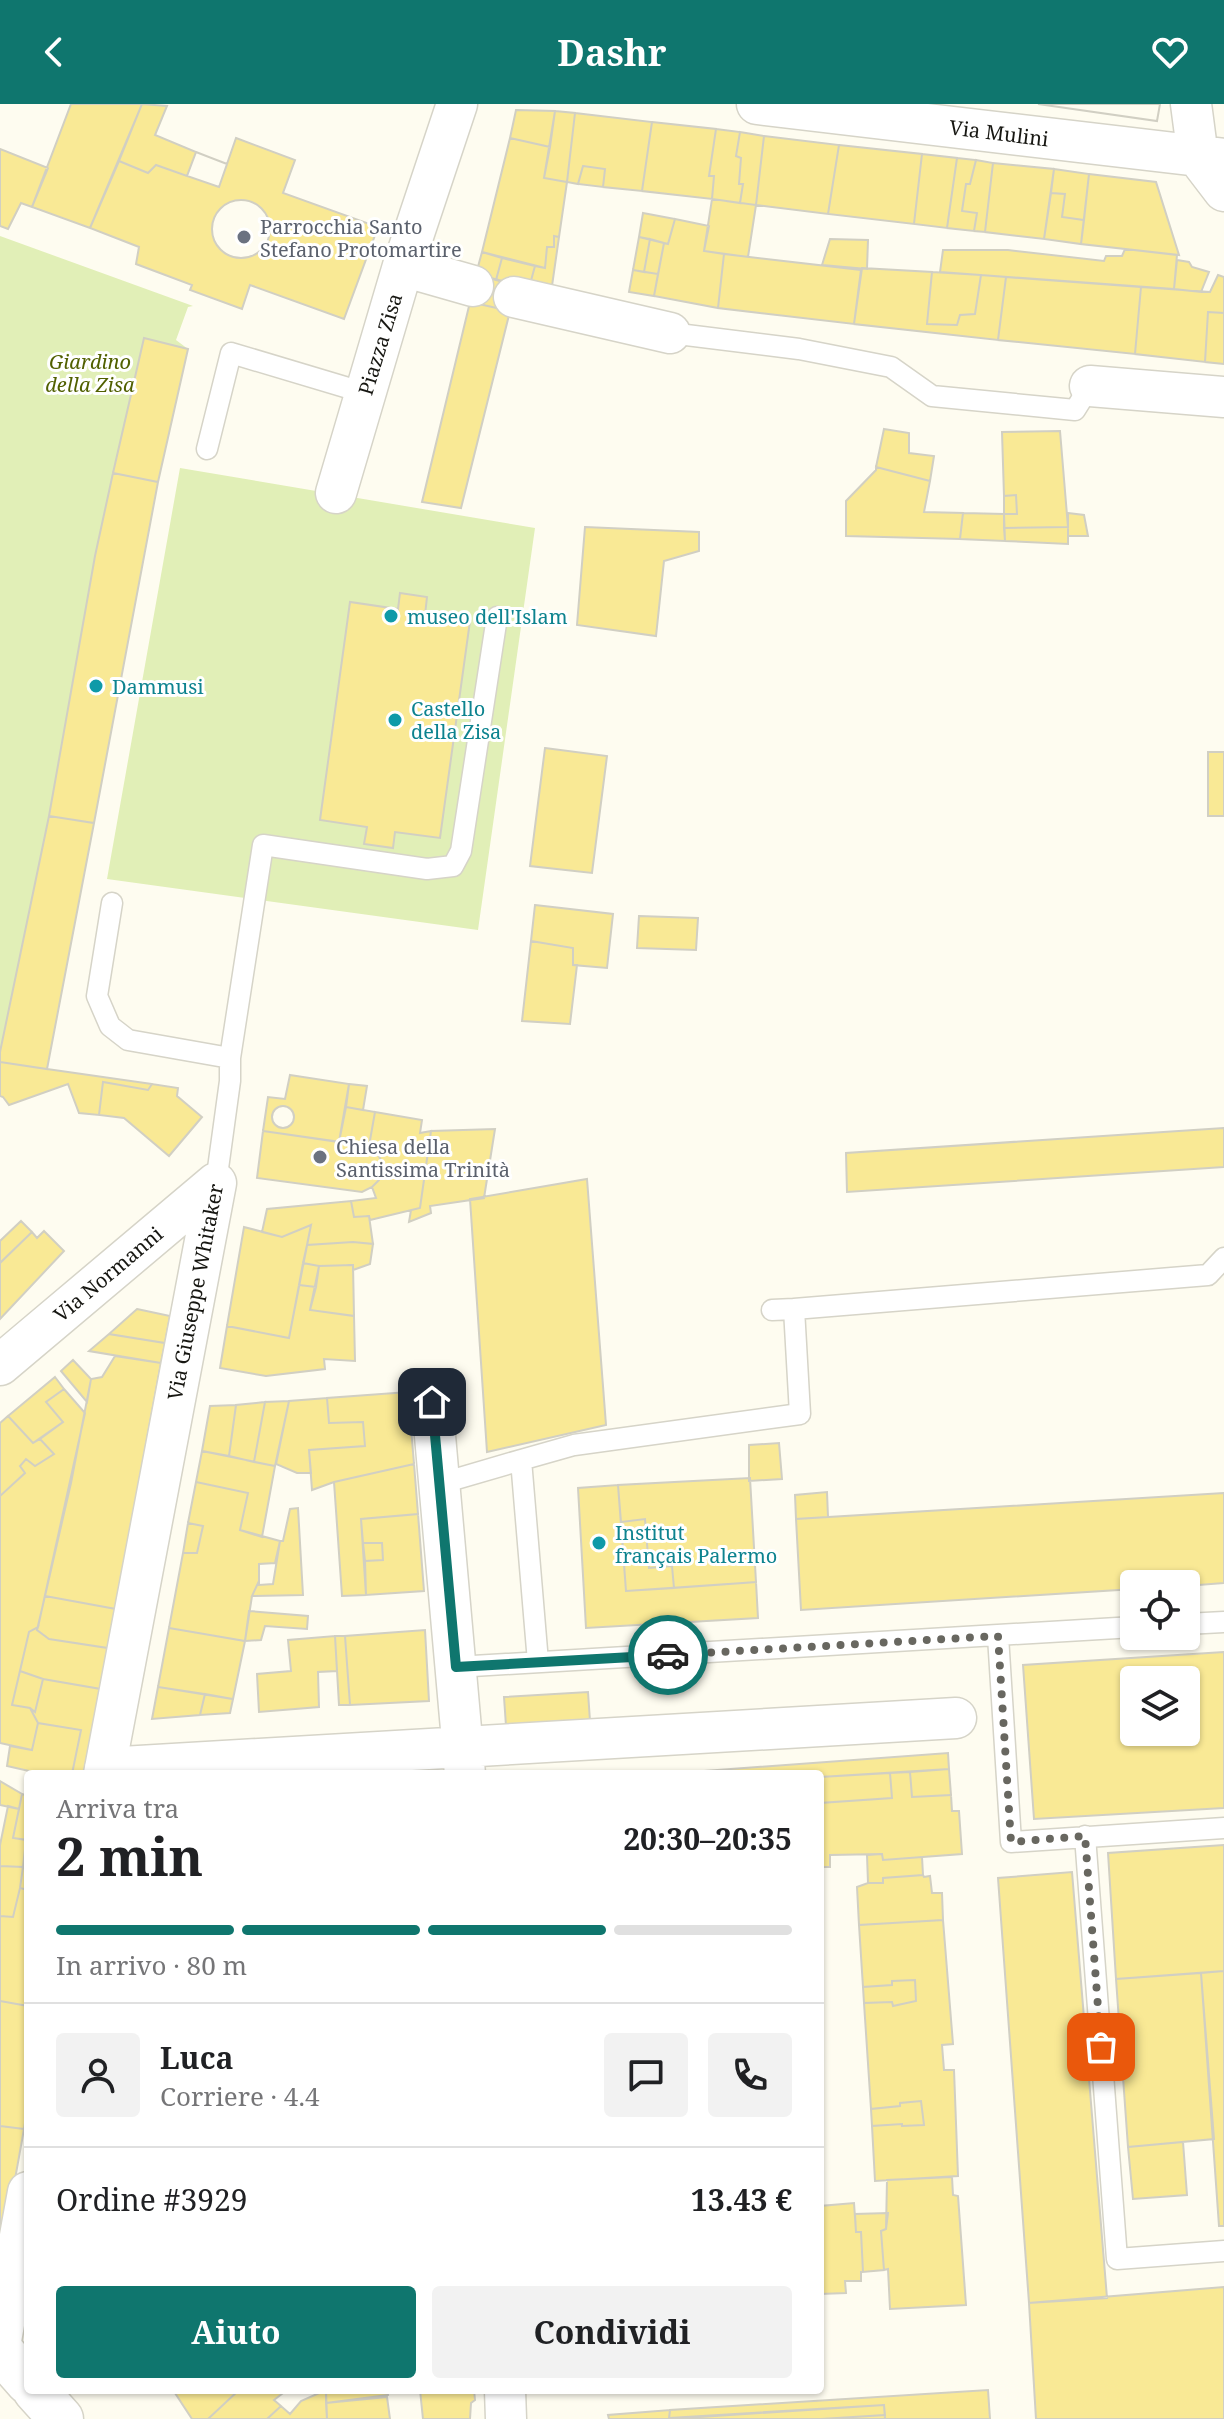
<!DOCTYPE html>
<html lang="it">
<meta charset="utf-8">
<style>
:root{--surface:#fff;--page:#f2f2f2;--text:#202124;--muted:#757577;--line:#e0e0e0;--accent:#0f766e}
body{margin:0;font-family:"Noto Serif",serif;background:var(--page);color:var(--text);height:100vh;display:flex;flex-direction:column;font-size:30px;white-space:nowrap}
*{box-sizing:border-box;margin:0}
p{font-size:26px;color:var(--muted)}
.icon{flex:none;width:44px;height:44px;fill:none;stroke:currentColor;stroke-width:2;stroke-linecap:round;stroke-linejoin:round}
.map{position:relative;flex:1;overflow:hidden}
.drawer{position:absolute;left:24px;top:1666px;width:800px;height:624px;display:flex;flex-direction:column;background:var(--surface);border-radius:8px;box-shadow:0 2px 6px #0004}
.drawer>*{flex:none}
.controls{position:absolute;left:1120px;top:1466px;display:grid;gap:16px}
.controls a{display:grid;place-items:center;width:80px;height:80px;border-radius:8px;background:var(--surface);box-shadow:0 2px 6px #0004;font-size:40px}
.pin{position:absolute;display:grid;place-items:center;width:68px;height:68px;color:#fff;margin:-34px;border-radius:16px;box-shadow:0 4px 12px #0006}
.courier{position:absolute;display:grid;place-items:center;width:80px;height:80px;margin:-40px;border:6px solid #0f766e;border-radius:50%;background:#fff;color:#222;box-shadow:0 2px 10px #0007}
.head em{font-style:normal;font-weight:700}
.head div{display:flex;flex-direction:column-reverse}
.head{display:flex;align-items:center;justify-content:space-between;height:136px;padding:0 32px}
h1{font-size:52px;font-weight:700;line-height:60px}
.bar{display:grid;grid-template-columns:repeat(4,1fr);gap:12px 8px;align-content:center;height:96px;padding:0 32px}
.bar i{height:10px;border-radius:6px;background:var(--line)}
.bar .on{background:var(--accent)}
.bar p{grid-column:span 4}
.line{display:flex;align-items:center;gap:20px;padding:0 32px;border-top:2px solid var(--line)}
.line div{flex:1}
.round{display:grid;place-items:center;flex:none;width:84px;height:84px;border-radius:8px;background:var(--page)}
.action{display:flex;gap:16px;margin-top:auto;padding:16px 32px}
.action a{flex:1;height:92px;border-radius:8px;background:var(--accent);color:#fff;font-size:32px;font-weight:700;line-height:92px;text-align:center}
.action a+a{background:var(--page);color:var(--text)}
header{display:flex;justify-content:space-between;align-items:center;height:104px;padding:0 32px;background:var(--accent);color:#fff;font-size:36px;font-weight:700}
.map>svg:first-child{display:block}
.green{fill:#e1efb7}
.building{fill:#f9e995;stroke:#d1cfc3;stroke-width:2;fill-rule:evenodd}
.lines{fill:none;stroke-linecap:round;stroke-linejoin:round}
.service-casing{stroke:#d6d4c8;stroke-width:23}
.minor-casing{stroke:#d6d4c8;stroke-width:43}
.tertiary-casing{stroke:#d6d4c8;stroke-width:47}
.service{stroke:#fff;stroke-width:20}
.minor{stroke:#fff;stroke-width:40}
.tertiary{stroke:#fff;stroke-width:44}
.done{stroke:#686760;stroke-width:8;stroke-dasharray:0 14.4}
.route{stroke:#0f766e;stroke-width:10}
.worship-dot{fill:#6b7280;stroke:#fff;stroke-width:3}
.culture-dot{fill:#0f9aa8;stroke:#fff;stroke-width:3}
.labels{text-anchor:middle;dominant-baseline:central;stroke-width:6;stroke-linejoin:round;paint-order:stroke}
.street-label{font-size:20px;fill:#171712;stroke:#fff}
.worship-label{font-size:20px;fill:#5b616d;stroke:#fff;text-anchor:start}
.park-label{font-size:20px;font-style:italic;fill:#516000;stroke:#fff}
.culture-label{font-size:20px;fill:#0d838f;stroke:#fff;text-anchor:start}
</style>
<header><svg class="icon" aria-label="back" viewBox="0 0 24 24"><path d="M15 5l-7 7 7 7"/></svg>Dashr<svg class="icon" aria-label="heart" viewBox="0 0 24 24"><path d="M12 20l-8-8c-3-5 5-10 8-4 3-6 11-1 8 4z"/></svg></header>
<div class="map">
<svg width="1224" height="2315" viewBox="0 0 1224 2315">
<rect width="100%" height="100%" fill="#fefcf0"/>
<path class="green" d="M0,132L193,202L188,203L176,236L188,245L158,378L47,965L0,958Z
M180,364L535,424L478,826L107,775Z"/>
<path class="building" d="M71,0H142L90,124L32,103Z
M142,0L167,2L155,31L196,48L187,72L156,61L148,69L119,57Z
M1038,0H1160L1157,17Z
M1038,0H1160L1157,17Z
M516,6L555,7L550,43L510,34Z
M555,7L575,9L567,78L544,74Z
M575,9L652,18L642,87L603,83L605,65L583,62L578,80L567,78Z
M652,18L716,25L709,72H714L712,95L642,87Z
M716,25L740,28L736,52L741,54L739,80H743L740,99L712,95L714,72H709Z
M740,28L764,32L756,101L740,99L743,80H739L741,54L736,52Z
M764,32L839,41L828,110L756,101Z
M236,34L295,56L283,89L378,123L344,215L250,181L242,205L190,186L192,181L136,160L139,143L90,124L119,57L148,69L156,61L187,72L196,48L227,60Z
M510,34L550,43L544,74L567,78L559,133L554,132V143H547L545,164L482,148Z
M839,41L922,50L914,120L828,110Z
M0,45L48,64L32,103L21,99L8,125L0,122Z
M196,48L227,60L219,83L187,72Z
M922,50L957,54L947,124L914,120Z
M957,54L976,56L970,80H966L962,107L977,109L974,127L947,124Z
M976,56L993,59L985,128L974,127L977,109L962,107L966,80H970Z
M993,59L1054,65L1044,135L985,128Z
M583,62L605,65L603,83L578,80Z
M1054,65L1089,70L1084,116L1062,113L1065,90L1051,89Z
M1089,70L1156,78L1179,151L1081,140Z
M1051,89L1065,90L1062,113L1084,116L1081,140L1044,135Z
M712,95L756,101L748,153L704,147Z
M212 125a29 29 0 1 1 58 0a29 29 0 1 1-58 0Z
M643,109L675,115L668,140L639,133Z
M675,115L709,122L704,147L724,150L718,204L654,192L664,139L668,140Z
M554,132L559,133L551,189L529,184L535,162L545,164L547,143H554Z
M639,133L650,135L644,168L633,166Z
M650,135L664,139L658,170L644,168Z
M830,135L868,136L867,165L822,161Z
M1125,145L1177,151L1174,185L940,168L943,146H1008L1104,157L1106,152H1122Z
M482,148L502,154L496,176L476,170Z
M724,150L861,166L854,220L718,204Z
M502,154L535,162L529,184L496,176Z
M1177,156L1189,158L1192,163L1209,168L1201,188L1174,185Z
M862,164L932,168L927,220L957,221L960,211L975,210L981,171L1006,173L998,236L854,220Z
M633,166L658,170L654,192L629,188Z
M932,168L981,171L975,210L960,211L957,221L927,220Z
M476,170L517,181L510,207L470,198Z
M1218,171L1224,173V209L1208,208L1205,258L1135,250L1141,183L1210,188Z
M1006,173L1141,183L1135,250L998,236Z
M470,198L510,207L461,404L422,398Z
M1208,208L1224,209V260L1205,258Z
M144,234L188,245L158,378L113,369Z
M884,325L909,329V349L934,352L930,377L876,363Z
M1060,327L1068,423L1004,424V410H1017L1016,391L1004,392L1002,328Z
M876,363L930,377L924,408L963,409L960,435L846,432V397L876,366Z
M113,369L158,378L94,719L49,712L95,452Z
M1016,391L1017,410H1004V392Z
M963,409L1004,410L1005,437L960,435Z
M1068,409L1084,411L1088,432H1068Z
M585,423L699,428V447L664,457L656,532L577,521Z
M1068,423V440L1005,437L1004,424Z
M400,489L427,493L425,511L470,517L440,734L395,728L393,744L364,740L367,723L320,716L350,498L398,505Z
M545,644L607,652L592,769L530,762Z
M1208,648H1224V712H1208Z
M49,712L94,719L47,965L0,958V948Z
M535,801L613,810L607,864L573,861V844L531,837Z
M639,812L698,814L696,846L637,844Z
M531,837L573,844V861H577L570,920L522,917Z
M0,958L47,965L152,980L148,986L103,978L99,1011L79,1009L68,980L9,1001L3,993L0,992Z
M290,971L349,980L339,1038L263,1027L268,993L285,995Z
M103,978L148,986L152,980L178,984L177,992L202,1013L169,1052L124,1014L99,1011Z
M349,980L367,982L363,1006L346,1003Z
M272 1013a11 11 0 1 1 22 0a11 11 0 1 1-22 0Z
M346,1003L375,1008L369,1042L339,1038Z
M375,1008L422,1016L420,1029L431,1027L420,1104L370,1116L369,1112L354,1113L351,1097L376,1094L372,1083L379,1076L382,1058L377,1049L369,1042Z
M1224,1024V1063L847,1088L846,1049Z
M495,1025L484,1094L430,1102L431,1109L409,1118L411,1106L420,1104L431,1027Z
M263,1027L369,1042L377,1049L382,1058L379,1076L372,1083L362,1088L257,1074Z
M587,1075L606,1321L487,1348L470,1095Z
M351,1097L354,1113L369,1112L373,1140L353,1138L307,1141L311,1121L282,1133L262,1128L267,1105Z
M21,1117L32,1128L0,1159V1137Z
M311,1121L289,1234L227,1222L244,1123L282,1133Z
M44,1127L64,1147L0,1215V1159L32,1128L37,1134Z
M353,1138L373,1140L370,1160L353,1166V1161L319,1162L303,1159L307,1141Z
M303,1159L319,1162L316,1183L299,1181Z
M353,1161L354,1212L310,1206L319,1162Z
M299,1181L316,1183L310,1206L354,1212L355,1257L324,1255L325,1265L266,1272L220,1264L227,1222L289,1234Z
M137,1205L170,1212L165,1239L109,1230Z
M109,1230L165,1239L161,1259L89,1247Z
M115,1252L161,1259L116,1505L45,1492L71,1379L91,1275L102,1273Z
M73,1256L91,1275L87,1298L61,1267Z
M55,1273L64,1285L46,1298L63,1318L33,1339L8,1312Z
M64,1285L85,1309L38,1523L29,1528L12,1601L30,1604L38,1619L32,1646L0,1639V1392L25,1369L20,1362L26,1355L35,1362L54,1350L40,1335L63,1318L46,1298Z
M408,1288L414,1360L334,1378L312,1386L309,1346L365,1342L363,1318L329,1319L327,1294Z
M327,1294L329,1319L363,1318L365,1342L309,1346L311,1369H297L276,1360L289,1297Z
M289,1297L275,1362L254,1358L265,1298Z
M265,1298L254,1358L229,1352L236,1301Z
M236,1301L229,1352L202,1347L210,1302Z
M8,1312L33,1339L40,1335L54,1350L35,1362L26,1355L20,1362L25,1369L0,1392V1319Z
M779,1339L782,1375L749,1377V1341Z
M202,1347L275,1362L262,1433L240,1426L248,1389L196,1378Z
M414,1360L418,1410L361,1415L366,1491L342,1492L334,1378Z
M750,1374L756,1478L674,1484L672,1462L649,1464L645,1415L621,1418L618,1381Z
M196,1378L248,1389L240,1426L280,1437L275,1459L259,1460V1477L252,1492L245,1537L169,1524L183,1449H197L203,1422L188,1419Z
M618,1381L626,1487L756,1478L758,1514L586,1524L578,1384Z
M827,1388L828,1413L796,1415L795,1391Z
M1224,1389V1479L1186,1482V1480H1134V1485L801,1506L796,1415Z
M298,1404L303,1491L252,1492L259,1477V1481L273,1480L280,1437H283L290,1405Z
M418,1410L424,1487L366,1491L365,1457L383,1456L382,1439H363L361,1415Z
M645,1415L649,1464L672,1462L674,1484L626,1487L621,1418Z
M188,1419L203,1422L197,1449H183Z
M363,1439H382L383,1456L365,1457Z
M45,1492L116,1505L108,1544L49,1535L37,1526Z
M249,1507L308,1512L307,1525L265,1522L261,1536L245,1537Z
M38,1523L37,1526L49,1535L108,1544L101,1585L43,1575L20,1567L29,1528Z
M169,1524L245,1537L233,1595L158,1583Z
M425,1526L429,1597L350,1601L345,1532Z
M335,1532H345L350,1601H339Z
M335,1532L337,1567L318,1568L319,1603L259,1608L257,1570L291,1567L288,1536Z
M1224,1548V1704L1034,1715L1023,1561ZM1134,1576H1186V1628H1134Z
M20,1567L43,1575L35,1608L30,1604L12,1601Z
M43,1575L101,1585L86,1670H72L81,1626L38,1619L30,1604L35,1608Z
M158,1583L205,1590L200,1611L152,1615Z
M588,1588L590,1617L506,1622L504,1593Z
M205,1590L233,1595L230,1609L200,1611Z
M38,1619L81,1626L72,1670H28L29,1667L7,1662L10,1642L32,1646Z
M948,1649L949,1665L820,1673V1670H664Z
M949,1665L951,1691L912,1693L910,1668Z
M910,1668L912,1693L951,1691L952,1707H959L962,1750L883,1756L882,1750L830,1751V1763H820V1699L892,1694L890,1669Z
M890,1669L892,1694L820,1699V1673Z
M0,1677L22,1690L19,1705L0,1701Z
M22,1690L28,1692V1736L13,1734Z
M8,1702L19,1705L13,1734L26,1736L23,1763L0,1762V1741Z
M26,1736H28V1764L23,1763Z
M1224,1741V1867L1116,1875L1108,1749Z
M882,1750L883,1756L922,1753L923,1771L883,1774V1779H868L867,1751Z
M0,1762L23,1763L20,1784L13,1813L0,1812Z
M23,1763L28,1764V1786L20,1784Z
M1072,1768L1107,2194L1029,2199L998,1774Z
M923,1771L924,1773L930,1772L932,1789H942L943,1816L859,1821L857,1783L868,1779H883V1774Z
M20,1784L28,1786V1902L0,1897V1812L13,1813Z
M943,1816L953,1940L942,1941L944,1966H954L958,2072L875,2077L872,2022L902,2020V2022L924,2021L921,1997L900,1999V2002L871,2005L864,1899L892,1898L893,1902L916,1897L915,1876L892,1877V1881L863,1883L859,1821Z
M1224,1867V2122H1219L1201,1869Z
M1201,1869L1214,2035L1128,2043L1116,1875Z
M915,1876L916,1897L893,1902L892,1898L864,1899L863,1883L892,1881V1877Z
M0,1897L28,1902V2001L24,2025L0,2022Z
M921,1997L924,2021L902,2022V2020L872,2022L871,2005L900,2002V1999Z
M0,2022L24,2025L3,2142L0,2144Z
M1183,2038L1187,2091L1133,2095L1128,2043Z
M952,2073L953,2091L958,2092L966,2201L890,2205L888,2165L884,2166L881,2127L886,2125L887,2076Z
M854,2099L856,2128H861L863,2168H861V2177H845L846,2189L820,2190V2102Z
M888,2109L886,2125L881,2127L884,2166L863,2168L861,2128H856L855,2110Z
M1224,2183V2315H1036L1029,2199Z
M173,2286H239L208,2315H192Z
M239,2286H287L274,2296L281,2302L267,2315H208Z
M326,2286L327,2315H267L281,2302L290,2310L301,2297Z
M326,2286H387L388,2291L326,2299Z
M420,2286H474L475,2296L471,2299L470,2315H423Z
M988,2286L990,2315H885L884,2301L669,2314L670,2306Z
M387,2293L390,2315H327L326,2299Z
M884,2301L885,2311L821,2315H669Z
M670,2306L669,2315H609L608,2311Z
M885,2311V2315H821Z"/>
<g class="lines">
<g class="service-casing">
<path id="service" d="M670,229L799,245L891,263L932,292L1075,306L1090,282
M207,345L231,249L365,289
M112,799L97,892L110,922L128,936L230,954V977L216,1079
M230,954L263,741L427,765L453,762L461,747L497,513
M772,1206L794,1205
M439,1380L521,1356
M1186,1520L1224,1518
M998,1532L1011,1738L1224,1724
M538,1558L521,1356L574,1341L800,1310L794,1205L1208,1171L1224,1154
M456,1563L1134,1523
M1085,1732L1117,2155L1224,2147"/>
</g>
<g class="minor-casing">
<path id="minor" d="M757,0L1224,55
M1191,0L1198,53L1224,87
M403,162L473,182
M514,193L670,229
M1090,282L1224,293
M336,389L403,162L457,0
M0,1261L216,1079
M432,1298L465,1670
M105,1664L956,1614
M104,1670L216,1079
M0,2242L28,2088
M505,2286L506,2315"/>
</g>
<g class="tertiary-casing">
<path id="tertiary" d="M0,2246L28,2278
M35,2286L61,2315"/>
</g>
<use href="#service" class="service"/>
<use href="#minor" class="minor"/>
<use href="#tertiary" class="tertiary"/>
</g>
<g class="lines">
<path class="done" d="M668,1551L998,1532L1011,1738L1085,1732L1101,1943"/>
<path class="route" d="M432,1298L456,1563L668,1551"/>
</g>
<g class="worship-dot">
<circle cx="244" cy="133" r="8"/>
<circle cx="320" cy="1053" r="8"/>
</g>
<g class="culture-dot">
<circle cx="391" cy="512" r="8"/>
<circle cx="96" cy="582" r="8"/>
<circle cx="395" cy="616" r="8"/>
<circle cx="599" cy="1439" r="8"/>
</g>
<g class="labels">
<g class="street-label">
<text transform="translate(999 29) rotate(7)">Via Mulini</text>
<text transform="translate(380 240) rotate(-73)">Piazza Zisa</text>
<text transform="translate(108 1170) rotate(-40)">Via Normanni</text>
<text transform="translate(195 1188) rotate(-79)">Via Giuseppe Whitaker</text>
</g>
<g class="worship-label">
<text x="260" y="122">Parrocchia Santo<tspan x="260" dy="23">Stefano Protomartire</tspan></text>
<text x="336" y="1042">Chiesa della<tspan x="336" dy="23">Santissima Trinità</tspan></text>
</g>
<g class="park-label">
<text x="90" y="257">Giardino<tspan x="90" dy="23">della Zisa</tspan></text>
</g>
<g class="culture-label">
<text x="407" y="512">museo dell'Islam</text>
<text x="112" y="582">Dammusi</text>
<text x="411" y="604">Castello<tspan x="411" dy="23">della Zisa</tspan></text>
<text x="615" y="1428">Institut<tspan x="615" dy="23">français Palermo</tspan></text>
</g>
</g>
</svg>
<div class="controls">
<a><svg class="icon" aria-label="locate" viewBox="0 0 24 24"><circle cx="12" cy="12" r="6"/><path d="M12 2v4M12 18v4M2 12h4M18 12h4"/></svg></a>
<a><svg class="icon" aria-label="layers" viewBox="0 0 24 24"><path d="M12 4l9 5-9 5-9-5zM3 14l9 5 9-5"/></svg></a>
</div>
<div class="pin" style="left:1101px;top:1943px;background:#ea580c"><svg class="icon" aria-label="bag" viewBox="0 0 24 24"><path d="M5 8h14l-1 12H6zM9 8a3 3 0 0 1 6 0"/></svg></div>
<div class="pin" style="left:432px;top:1298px;background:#1f2937"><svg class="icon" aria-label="home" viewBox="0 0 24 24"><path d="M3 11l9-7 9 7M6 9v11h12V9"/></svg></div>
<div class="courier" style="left:668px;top:1551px"><svg class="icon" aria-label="car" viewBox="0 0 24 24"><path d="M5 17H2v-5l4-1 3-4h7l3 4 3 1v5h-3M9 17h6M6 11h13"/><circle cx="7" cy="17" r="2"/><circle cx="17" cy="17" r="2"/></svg></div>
<section class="drawer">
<div class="head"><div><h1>2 min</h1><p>Arriva tra</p></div><em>20:30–20:35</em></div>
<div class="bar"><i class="on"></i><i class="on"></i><i class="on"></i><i></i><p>In arrivo · 80 m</p></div>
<div class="line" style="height:144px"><a class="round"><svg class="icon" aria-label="person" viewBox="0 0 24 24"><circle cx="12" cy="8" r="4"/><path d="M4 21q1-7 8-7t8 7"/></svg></a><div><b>Luca</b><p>Corriere · 4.4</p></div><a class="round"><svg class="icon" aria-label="chat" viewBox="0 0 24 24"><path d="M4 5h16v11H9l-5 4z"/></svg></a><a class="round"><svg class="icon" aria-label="phone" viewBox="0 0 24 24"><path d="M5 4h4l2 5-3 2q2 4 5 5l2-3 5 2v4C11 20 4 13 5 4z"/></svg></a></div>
<div class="line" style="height:104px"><div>Ordine #3929</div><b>13.43 €</b></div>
<div class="action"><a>Aiuto</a><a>Condividi</a></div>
</section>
</div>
